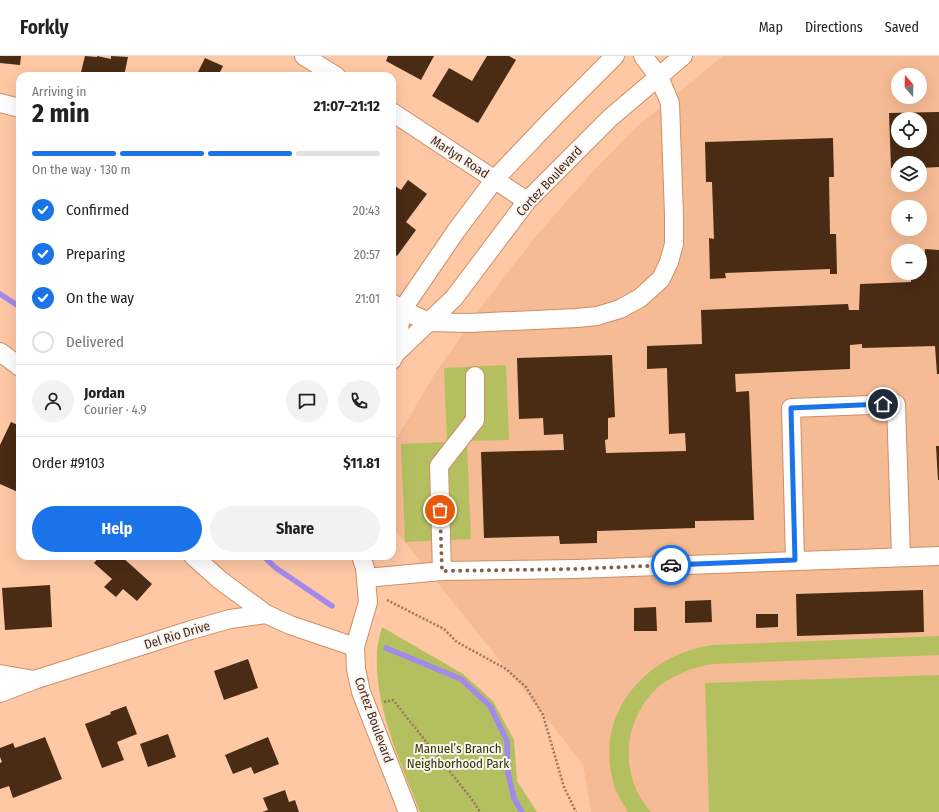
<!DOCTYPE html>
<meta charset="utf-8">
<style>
:root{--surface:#fff;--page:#f2f2f2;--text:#222;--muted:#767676;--line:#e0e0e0;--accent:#1a73e8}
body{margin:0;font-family:"Fira Sans Condensed",sans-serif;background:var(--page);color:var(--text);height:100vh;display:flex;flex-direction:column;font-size:15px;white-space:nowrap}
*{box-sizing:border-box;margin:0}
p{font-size:13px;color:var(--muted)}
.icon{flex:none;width:22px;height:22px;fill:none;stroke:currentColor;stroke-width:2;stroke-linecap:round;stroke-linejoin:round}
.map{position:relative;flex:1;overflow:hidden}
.drawer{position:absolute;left:16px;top:16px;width:380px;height:488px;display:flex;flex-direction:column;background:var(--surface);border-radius:12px;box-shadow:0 4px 16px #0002}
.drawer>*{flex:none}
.needle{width:26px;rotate:340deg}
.fabs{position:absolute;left:891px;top:12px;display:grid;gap:8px}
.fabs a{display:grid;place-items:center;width:36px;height:36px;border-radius:50%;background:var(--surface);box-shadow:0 4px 16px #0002;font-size:20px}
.pin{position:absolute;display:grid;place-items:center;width:34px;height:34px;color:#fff;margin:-17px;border:2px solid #fff;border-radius:50%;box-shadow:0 1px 4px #0007}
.courier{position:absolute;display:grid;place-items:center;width:40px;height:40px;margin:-20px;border:3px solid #1a73e8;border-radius:50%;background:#fff;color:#222;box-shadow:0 1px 5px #0007}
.head em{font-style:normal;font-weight:700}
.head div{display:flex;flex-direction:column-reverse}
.head{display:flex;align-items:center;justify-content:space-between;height:68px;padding:0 16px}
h1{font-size:26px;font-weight:700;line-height:30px}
.bar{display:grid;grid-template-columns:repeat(4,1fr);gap:6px 4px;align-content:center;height:48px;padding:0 16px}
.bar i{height:5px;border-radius:3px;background:var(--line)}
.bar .selected{background:var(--accent)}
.bar p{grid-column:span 4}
.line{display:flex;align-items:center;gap:10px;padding:0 16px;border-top:1px solid var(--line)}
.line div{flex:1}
.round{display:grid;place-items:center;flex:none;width:42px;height:42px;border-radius:21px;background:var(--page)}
ol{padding:0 16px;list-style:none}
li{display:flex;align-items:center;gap:12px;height:44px}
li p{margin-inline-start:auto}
li .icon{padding:4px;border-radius:50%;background:var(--accent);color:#fff;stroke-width:4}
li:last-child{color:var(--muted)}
li i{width:22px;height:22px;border:2px solid var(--line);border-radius:50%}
.button{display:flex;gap:8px;margin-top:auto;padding:8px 16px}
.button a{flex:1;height:46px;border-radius:24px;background:var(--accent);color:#fff;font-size:16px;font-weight:700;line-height:46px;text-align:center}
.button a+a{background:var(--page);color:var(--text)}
header{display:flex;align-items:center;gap:24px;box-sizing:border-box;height:56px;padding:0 20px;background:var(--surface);border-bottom:1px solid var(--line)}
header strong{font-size:19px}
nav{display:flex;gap:22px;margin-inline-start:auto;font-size:14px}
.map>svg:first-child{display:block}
.built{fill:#f5bb94;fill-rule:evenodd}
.green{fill:#b4bf60}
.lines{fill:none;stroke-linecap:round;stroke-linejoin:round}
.stream{stroke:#a489ed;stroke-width:5.5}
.building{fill:#4a2b14;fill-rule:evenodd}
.minor-casing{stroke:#ce8e63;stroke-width:20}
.path{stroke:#9c745a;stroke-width:2.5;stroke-dasharray:2 2;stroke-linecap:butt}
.minor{stroke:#fff;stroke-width:18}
.done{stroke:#866149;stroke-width:4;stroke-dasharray:0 7.2}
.route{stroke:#1a73e8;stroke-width:5}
.labels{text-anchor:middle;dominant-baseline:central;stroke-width:4;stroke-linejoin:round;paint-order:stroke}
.street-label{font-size:13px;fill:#452a18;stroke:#fcf4f0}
.park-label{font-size:13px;fill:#333703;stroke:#fcf4f0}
</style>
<header>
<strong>Forkly</strong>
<nav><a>Map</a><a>Directions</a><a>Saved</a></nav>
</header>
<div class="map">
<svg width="939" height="756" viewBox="0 0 939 756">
<rect width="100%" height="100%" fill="#fec8a5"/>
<path class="built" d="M723,0H939V756H591L583,708L392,470L393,389L431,324L479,254L536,180L598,110L633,74ZM898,19H920V41H898ZM898,63H920V85H898ZM898,107H920V129H898ZM898,151H920V173H898ZM898,195H920V217H898Z"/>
<path class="green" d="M506,309L509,384L467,385L471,483L405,486L401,388L447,386L444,312Z
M382,571L463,618L493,645L514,684L517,725L537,756H420C401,708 374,650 377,598C377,589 380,579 382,571Z
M939,580V599L713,608C694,611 678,617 662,628C623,659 617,719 651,756H628C624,749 619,742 616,735C590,663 643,598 713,589Z
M939,619V756H709L705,627Z"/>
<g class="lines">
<path class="stream" d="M0,238L20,251
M263,500L276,512L332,550
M386,592L461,623L490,650L507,685L508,717L514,742L522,756"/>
</g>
<path class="building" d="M0,0H21L20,9L0,7Z
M85,0L97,1V0L111,3V0L128,1L124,20H80Z
M388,0H434L421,24L386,5Z
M487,0H509L516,4L478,67L432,40L449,12L472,25Z
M205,2L223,10L218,20H196Z
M939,56V111L920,112V107H898V112H891L889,57ZM898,63H920V85H898Z
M833,82L834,121H829L830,178H836L837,218H830V213L725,217L726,222L710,223L709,182L714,183L712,126H706L705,86Z
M408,124L427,138L406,166L416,174L397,200L392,195V128L401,134Z
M925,193L939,194V318H937L935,290L862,292V288L850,289V313L735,318L736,336L749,335L754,464L695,465V472L597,475V487L560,488L559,480L484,482L481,396L564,394L563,378L544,379L543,362L519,363L517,302L612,299L615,361L608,362V383L605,384L606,397L686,395L685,377L669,378L667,312L647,313V290L702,288L701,254L848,248L849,254H859L860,228L911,226V217H920V207H924Z
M11,366L20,370V437L0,428V389Z
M936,390H939V424H938Z
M100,500H121L152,528L137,545L123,533L116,541L104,531L112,523L94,507Z
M50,529L52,571L5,574L2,532Z
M923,534L924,576L797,580L796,538Z
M711,544L712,566L685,567V545Z
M656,551L657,575H634V552Z
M756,558H778V571L756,572Z
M248,603L258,632L224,644L214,615Z
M126,650L137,678L117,686L124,704L102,712L85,668L111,658L110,656Z
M168,678L176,701L148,711L140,688Z
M45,681L62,723L13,742L9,730L0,733V707L2,706L0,701V692L13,687L15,692Z
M268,681L279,708L254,718L251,711L233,718L225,699Z
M285,734L289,746L295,744L299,756H262L268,754L263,742Z"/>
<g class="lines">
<g class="minor-casing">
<path id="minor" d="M304,0L336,20
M0,47L20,52
M392,56L527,145
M392,247L402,254L429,266L469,267L577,262L597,260L620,253L640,242L661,223L669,206L674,188V159L670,47L659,21L643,0
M0,296L20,311
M395,298L402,254L456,175L495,123L555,60L615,0
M392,304L395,298L454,242L527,145L610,62L683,0
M193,500L220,524L266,558
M361,500L365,512L368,546L355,591L356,613L361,636L408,756
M795,504L791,352L896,348L901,501
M442,515L439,410L475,364V320
M366,522L442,515L576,513L939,500
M0,618L34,624
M0,637L34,624L191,574L230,563L266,558L290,569L355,591"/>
</g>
<path class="path" d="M387,544L444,573L457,586L506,613L526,631L543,659L564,731L576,756
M384,646L393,644L474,746L480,756"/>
<use href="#minor" class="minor"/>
</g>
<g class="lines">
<path class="done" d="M440,454L442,515L576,513L671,509"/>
<path class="route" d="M671,509L795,504L791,352L883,348"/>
</g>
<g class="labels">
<g class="street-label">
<text transform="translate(460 101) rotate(33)">Marlyn Road</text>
<text transform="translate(549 125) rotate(-47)">Cortez Boulevard</text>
<text transform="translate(177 579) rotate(-17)">Del Rio Drive</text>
<text transform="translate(374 664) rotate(70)">Cortez Boulevard</text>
</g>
<g class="park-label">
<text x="458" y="692">Manuel’s Branch<tspan x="458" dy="15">Neighborhood Park</tspan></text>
</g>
</g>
</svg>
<div class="fabs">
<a><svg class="needle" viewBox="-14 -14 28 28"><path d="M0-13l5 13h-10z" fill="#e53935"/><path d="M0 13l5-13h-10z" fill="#767676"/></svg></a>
<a><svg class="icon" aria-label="locate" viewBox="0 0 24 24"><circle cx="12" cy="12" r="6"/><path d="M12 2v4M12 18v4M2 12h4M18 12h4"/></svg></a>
<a><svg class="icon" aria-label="layers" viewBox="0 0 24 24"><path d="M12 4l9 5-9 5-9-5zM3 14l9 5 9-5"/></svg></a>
<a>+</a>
<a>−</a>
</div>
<div class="pin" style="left:440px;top:454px;background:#ea580c"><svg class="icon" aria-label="bag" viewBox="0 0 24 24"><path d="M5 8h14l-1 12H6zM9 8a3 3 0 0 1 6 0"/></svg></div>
<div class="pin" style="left:883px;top:348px;background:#1f2937"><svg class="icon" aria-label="home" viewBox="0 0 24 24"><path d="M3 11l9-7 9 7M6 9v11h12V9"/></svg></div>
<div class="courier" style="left:671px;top:509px"><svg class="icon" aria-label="car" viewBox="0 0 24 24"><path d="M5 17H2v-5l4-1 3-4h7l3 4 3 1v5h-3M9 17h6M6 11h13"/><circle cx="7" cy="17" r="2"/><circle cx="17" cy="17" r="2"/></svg></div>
<section class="drawer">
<div class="head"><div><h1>2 min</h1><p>Arriving in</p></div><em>21:07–21:12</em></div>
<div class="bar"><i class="selected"></i><i class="selected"></i><i class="selected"></i><i></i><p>On the way · 130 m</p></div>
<ol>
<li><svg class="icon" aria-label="check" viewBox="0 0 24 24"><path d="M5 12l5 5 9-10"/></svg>Confirmed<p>20:43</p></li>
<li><svg class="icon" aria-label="check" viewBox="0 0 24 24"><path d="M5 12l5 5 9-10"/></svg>Preparing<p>20:57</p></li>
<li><svg class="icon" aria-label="check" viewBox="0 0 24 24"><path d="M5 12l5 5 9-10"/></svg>On the way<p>21:01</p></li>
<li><i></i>Delivered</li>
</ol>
<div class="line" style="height:72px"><a class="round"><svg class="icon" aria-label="person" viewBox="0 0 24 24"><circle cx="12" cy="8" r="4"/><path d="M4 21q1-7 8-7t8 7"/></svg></a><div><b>Jordan</b><p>Courier · 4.9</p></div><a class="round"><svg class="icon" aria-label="chat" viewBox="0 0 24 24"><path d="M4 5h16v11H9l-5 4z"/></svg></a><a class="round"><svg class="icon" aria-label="phone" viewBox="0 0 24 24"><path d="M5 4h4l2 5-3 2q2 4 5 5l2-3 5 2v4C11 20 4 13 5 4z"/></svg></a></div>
<div class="line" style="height:52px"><div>Order #9103</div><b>$11.81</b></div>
<div class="button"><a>Help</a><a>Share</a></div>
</section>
</div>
